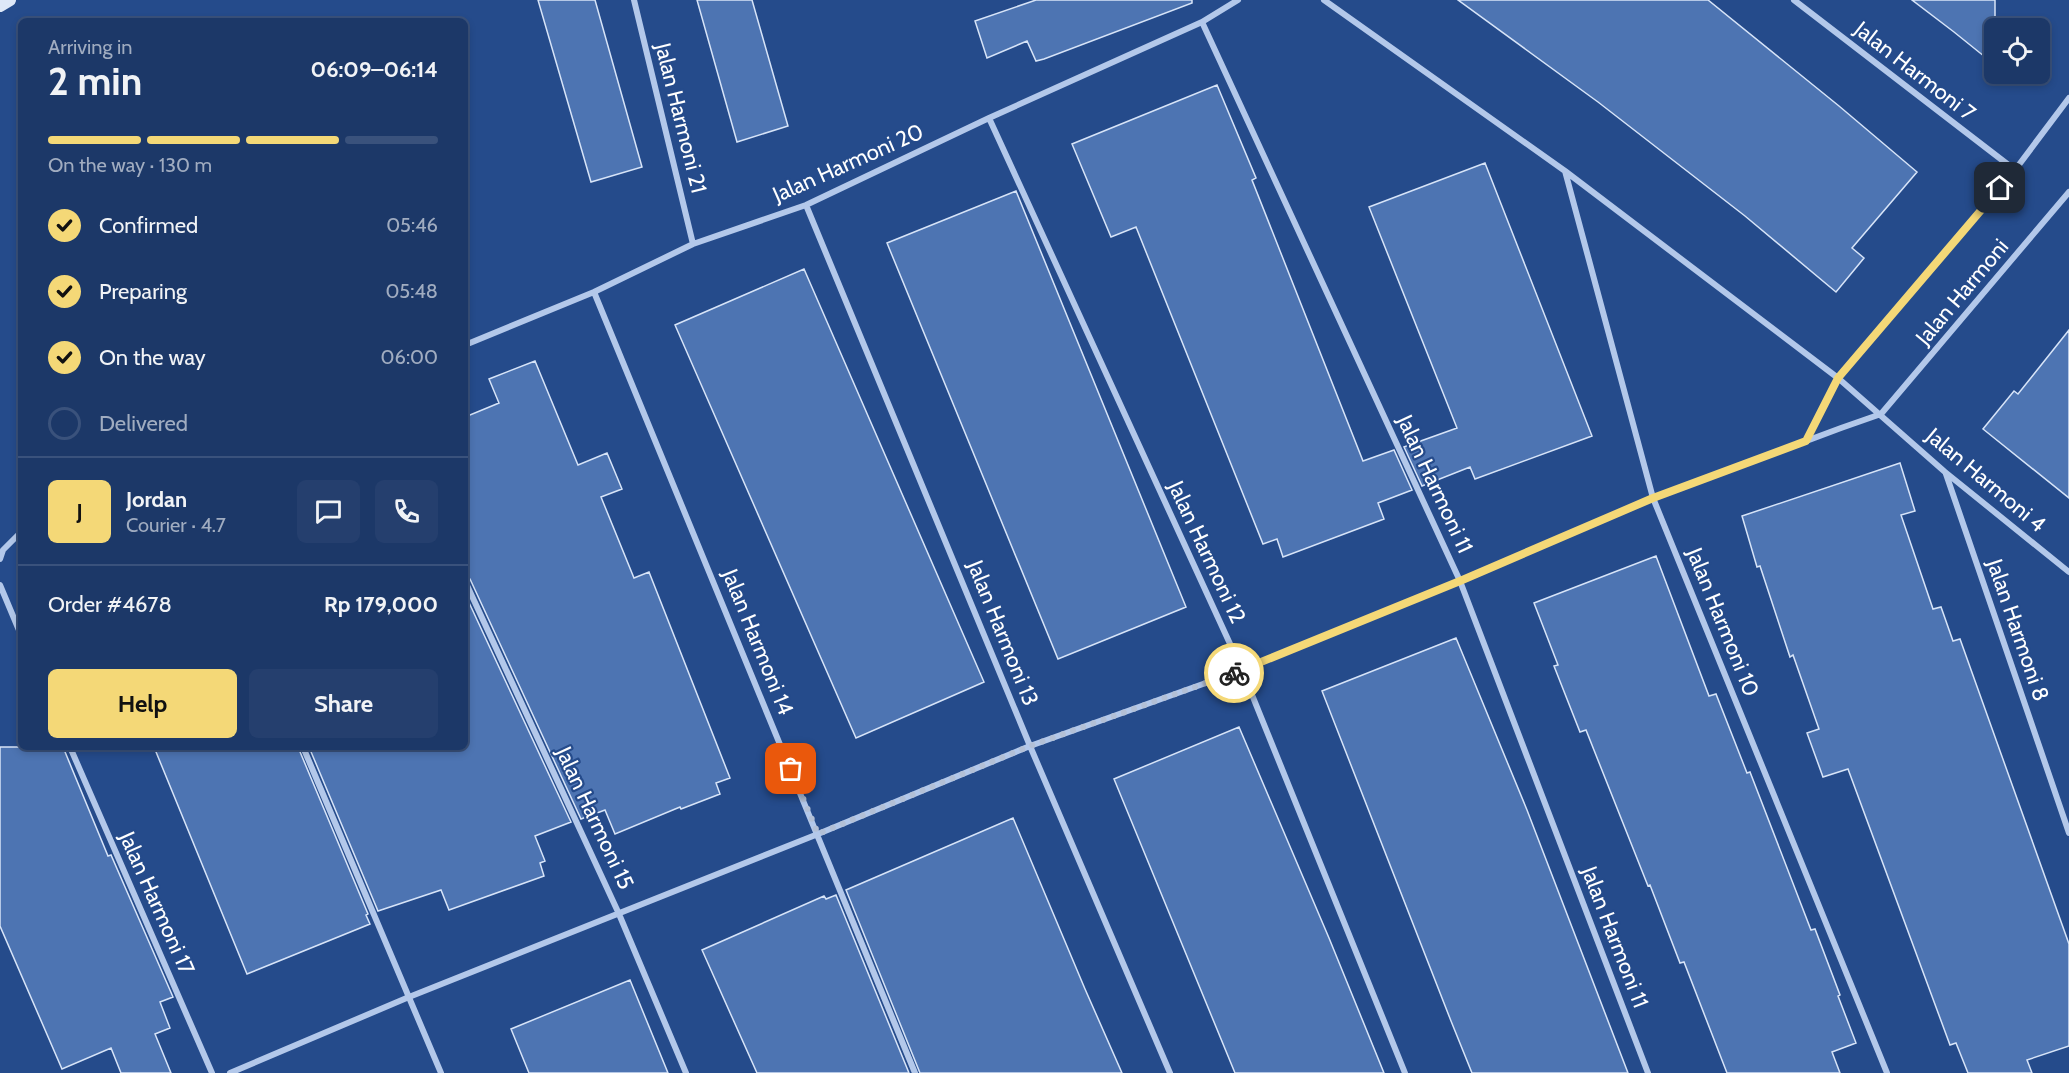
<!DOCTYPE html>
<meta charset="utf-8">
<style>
:root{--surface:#1c3868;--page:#253f6e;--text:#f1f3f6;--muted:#a0acc0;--line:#3a527c;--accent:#f4d877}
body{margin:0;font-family:Cabin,sans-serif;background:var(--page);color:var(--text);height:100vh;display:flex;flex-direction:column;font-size:22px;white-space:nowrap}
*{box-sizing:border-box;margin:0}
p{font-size:20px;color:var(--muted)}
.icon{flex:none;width:33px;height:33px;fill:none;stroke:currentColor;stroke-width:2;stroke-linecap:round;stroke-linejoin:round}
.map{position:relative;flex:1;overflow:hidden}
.sheet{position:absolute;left:18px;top:18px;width:450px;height:732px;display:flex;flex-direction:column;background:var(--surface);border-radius:9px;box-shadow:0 3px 9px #0003,0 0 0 2px var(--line)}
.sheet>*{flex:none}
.tools{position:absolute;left:1984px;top:18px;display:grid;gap:12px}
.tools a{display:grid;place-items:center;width:66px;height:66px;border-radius:9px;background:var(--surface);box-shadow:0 3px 9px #0003,0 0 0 2px var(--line);font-size:30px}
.pin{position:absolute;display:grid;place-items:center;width:51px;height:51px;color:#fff;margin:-26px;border-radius:12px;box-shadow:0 3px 9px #0006}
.courier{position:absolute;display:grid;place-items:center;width:60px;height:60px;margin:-30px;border:4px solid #f4d877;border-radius:50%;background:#fff;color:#222;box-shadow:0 2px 8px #0007}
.overview em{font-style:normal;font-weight:700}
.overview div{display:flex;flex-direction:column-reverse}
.overview{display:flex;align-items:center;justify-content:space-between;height:102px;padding:0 30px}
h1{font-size:39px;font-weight:700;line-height:45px}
.bar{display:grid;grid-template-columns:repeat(4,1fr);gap:9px 6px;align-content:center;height:72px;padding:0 30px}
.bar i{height:8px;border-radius:4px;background:var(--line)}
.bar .current{background:var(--accent)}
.bar p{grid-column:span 4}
.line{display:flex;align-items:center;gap:15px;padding:0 30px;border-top:2px solid var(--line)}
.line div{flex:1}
.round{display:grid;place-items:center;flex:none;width:63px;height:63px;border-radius:9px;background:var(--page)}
ol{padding:0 30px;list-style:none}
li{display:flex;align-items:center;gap:18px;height:66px}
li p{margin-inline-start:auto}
li .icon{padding:6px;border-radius:50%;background:var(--accent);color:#111;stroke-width:4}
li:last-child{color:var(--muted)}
li i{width:33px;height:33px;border:3px solid var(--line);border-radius:50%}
.button{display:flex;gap:12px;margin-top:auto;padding:12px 30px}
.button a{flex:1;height:69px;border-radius:9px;background:var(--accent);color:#111;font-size:24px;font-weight:700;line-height:69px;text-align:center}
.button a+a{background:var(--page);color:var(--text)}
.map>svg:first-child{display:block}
.building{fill:#4d74b2;stroke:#d7e4f8;stroke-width:1.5}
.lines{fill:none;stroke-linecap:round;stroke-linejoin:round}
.street{stroke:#b3c8ea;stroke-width:6}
.secondary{stroke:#dee8f8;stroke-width:12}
.done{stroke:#b3c0d6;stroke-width:6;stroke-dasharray:0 10.8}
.route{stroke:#f4d877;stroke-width:8}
.labels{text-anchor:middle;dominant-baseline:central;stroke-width:4.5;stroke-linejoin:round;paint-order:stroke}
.street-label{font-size:22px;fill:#fff;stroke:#254b8b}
</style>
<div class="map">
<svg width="2069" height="1073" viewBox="0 0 2069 1073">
<rect width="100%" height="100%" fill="#254b8b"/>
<path class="building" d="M538,0H595L642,167L591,182Z
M697,0H752L788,126L737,142Z
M1036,0H1192V3L1044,59L1036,61L1027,41L987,58L975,21Z
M1458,0H1708L1839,106L1917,172L1852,248L1864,258L1836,292L1745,216L1598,102Z
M1912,0H1995V65L1954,32Z
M1217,85L1256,178L1252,180L1363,461L1394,450L1412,490L1378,503L1384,519L1283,557L1277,539L1263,544L1136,227L1111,237L1072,144Z
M1485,163L1592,436L1475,479L1470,467L1422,486L1404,447L1457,428L1369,207Z
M1016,191L1186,607L1058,659L887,243Z
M804,269L984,682L856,738L675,325Z
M2069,330V498L1983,429L2014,391L2018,394Z
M535,361L578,465L607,453L622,489L601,497L634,578L649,572L730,778L716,783L720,794L681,809L680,807L615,834L605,810L581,819L470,579L465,576V417L499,403L489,379Z
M1900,463L1915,511L1901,515L1933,609L1941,607L1953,641L1960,639L2069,944V1046L2027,1060L2032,1073H1968L1956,1043L1950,1045L1848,769L1823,777L1807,733L1819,729L1793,655L1790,657L1760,566L1757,567L1742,516Z
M1656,556L1709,696L1716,694L1747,773L1750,772L1811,930L1815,929L1840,995L1838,996L1856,1043L1832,1052L1840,1073H1727L1684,962L1680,963L1650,885L1648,886L1586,730L1580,732L1554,666L1558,665L1534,603Z
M465,594L571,822L535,836L545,861L540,863L544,876L449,910L441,890L378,911L309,747H465Z
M1456,638L1527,810L1628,1073H1472L1451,1021L1322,691Z
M1239,727L1329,938L1384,1073H1235L1114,779Z
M0,747H63L108,856L111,855L173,997L160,1002L170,1028L155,1034L171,1073H121L111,1048L62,1069L0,926Z
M154,747H298L368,914L366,915L370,924L247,974Z
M1013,818L1085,989L1122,1073H920L846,890Z
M836,895L909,1073H757L702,950L824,896L826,899Z
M630,980L668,1073H529L511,1029Z"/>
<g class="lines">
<path class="street" d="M634,0L693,244
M1324,0L1565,171L1838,378L1945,472L2069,572
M1794,0L2015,170
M1202,22L1460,581L1648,1073
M989,118L1242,670L1405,1073
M1565,171L1653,498L1887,1073
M806,205L1030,746L1170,1073
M594,292L915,1073
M465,345L594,292L693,244L806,205L989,118L1202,22L1238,0
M1881,414L2069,192
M1806,441L1838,378L2015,170L2069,98
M1946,474L2069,833
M0,559L3,550L21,532
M465,581L619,914L686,1073
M0,585L21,635
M70,747L212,1073
M303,747L441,1073
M230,1073L409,997L818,834L1030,746L1242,670L1460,581L1653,498L1841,428L1881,414"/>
<path class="secondary" d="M0,6L10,0"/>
</g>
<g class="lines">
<path class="done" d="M791,769L818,834L1030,746L1234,673"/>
<path class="route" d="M1234,673L1460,581L1653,498L1806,441L1838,378L2000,188"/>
</g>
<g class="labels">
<g class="street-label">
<text transform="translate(1915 71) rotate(38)">Jalan Harmoni 7</text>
<text transform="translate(681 118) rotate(76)">Jalan Harmoni 21</text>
<text transform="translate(848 163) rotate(-24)">Jalan Harmoni 20</text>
<text transform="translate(1962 292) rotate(-50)">Jalan Harmoni</text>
<text transform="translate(1986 480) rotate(40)">Jalan Harmoni 4</text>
<text transform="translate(1435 484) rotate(65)">Jalan Harmoni 11</text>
<text transform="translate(1207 552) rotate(65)">Jalan Harmoni 12</text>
<text transform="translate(1723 622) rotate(68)">Jalan Harmoni 10</text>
<text transform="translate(2018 630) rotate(71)">Jalan Harmoni 8</text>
<text transform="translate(1003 633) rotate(68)">Jalan Harmoni 13</text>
<text transform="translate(758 642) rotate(68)">Jalan Harmoni 14</text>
<text transform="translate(595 818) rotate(65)">Jalan Harmoni 15</text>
<text transform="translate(157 903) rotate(66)">Jalan Harmoni 17</text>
<text transform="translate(1615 937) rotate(69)">Jalan Harmoni 11</text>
</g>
</g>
</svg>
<div class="tools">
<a><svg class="icon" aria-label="locate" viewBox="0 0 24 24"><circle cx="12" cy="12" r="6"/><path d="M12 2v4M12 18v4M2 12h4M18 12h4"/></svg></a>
</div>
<div class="pin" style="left:791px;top:769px;background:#ea580c"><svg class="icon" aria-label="bag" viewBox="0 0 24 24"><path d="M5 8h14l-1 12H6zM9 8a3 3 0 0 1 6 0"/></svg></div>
<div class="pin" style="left:2000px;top:188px;background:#1f2937"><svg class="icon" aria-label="home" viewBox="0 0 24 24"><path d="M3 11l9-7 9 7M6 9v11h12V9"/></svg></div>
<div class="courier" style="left:1234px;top:673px"><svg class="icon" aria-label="bike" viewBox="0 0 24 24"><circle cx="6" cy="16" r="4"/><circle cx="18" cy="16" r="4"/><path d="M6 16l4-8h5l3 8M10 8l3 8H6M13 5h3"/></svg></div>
<section class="sheet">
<div class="overview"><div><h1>2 min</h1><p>Arriving in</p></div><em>06:09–06:14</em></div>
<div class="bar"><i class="current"></i><i class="current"></i><i class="current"></i><i></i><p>On the way · 130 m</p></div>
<ol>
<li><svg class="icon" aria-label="check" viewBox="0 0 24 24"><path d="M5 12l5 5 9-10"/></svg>Confirmed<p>05:46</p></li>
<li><svg class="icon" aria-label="check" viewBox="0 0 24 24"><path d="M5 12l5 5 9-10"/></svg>Preparing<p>05:48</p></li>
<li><svg class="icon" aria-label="check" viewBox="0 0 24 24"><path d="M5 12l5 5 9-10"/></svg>On the way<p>06:00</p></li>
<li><i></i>Delivered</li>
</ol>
<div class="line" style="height:108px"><b class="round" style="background:var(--accent);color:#111">J</b><div><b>Jordan</b><p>Courier · 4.7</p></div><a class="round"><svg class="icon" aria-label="chat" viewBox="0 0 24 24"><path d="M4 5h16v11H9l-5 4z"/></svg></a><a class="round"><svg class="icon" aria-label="phone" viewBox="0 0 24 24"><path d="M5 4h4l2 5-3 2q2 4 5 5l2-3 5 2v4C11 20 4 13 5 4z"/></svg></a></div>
<div class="line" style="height:78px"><div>Order #4678</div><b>Rp 179,000</b></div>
<div class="button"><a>Help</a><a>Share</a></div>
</section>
</div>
